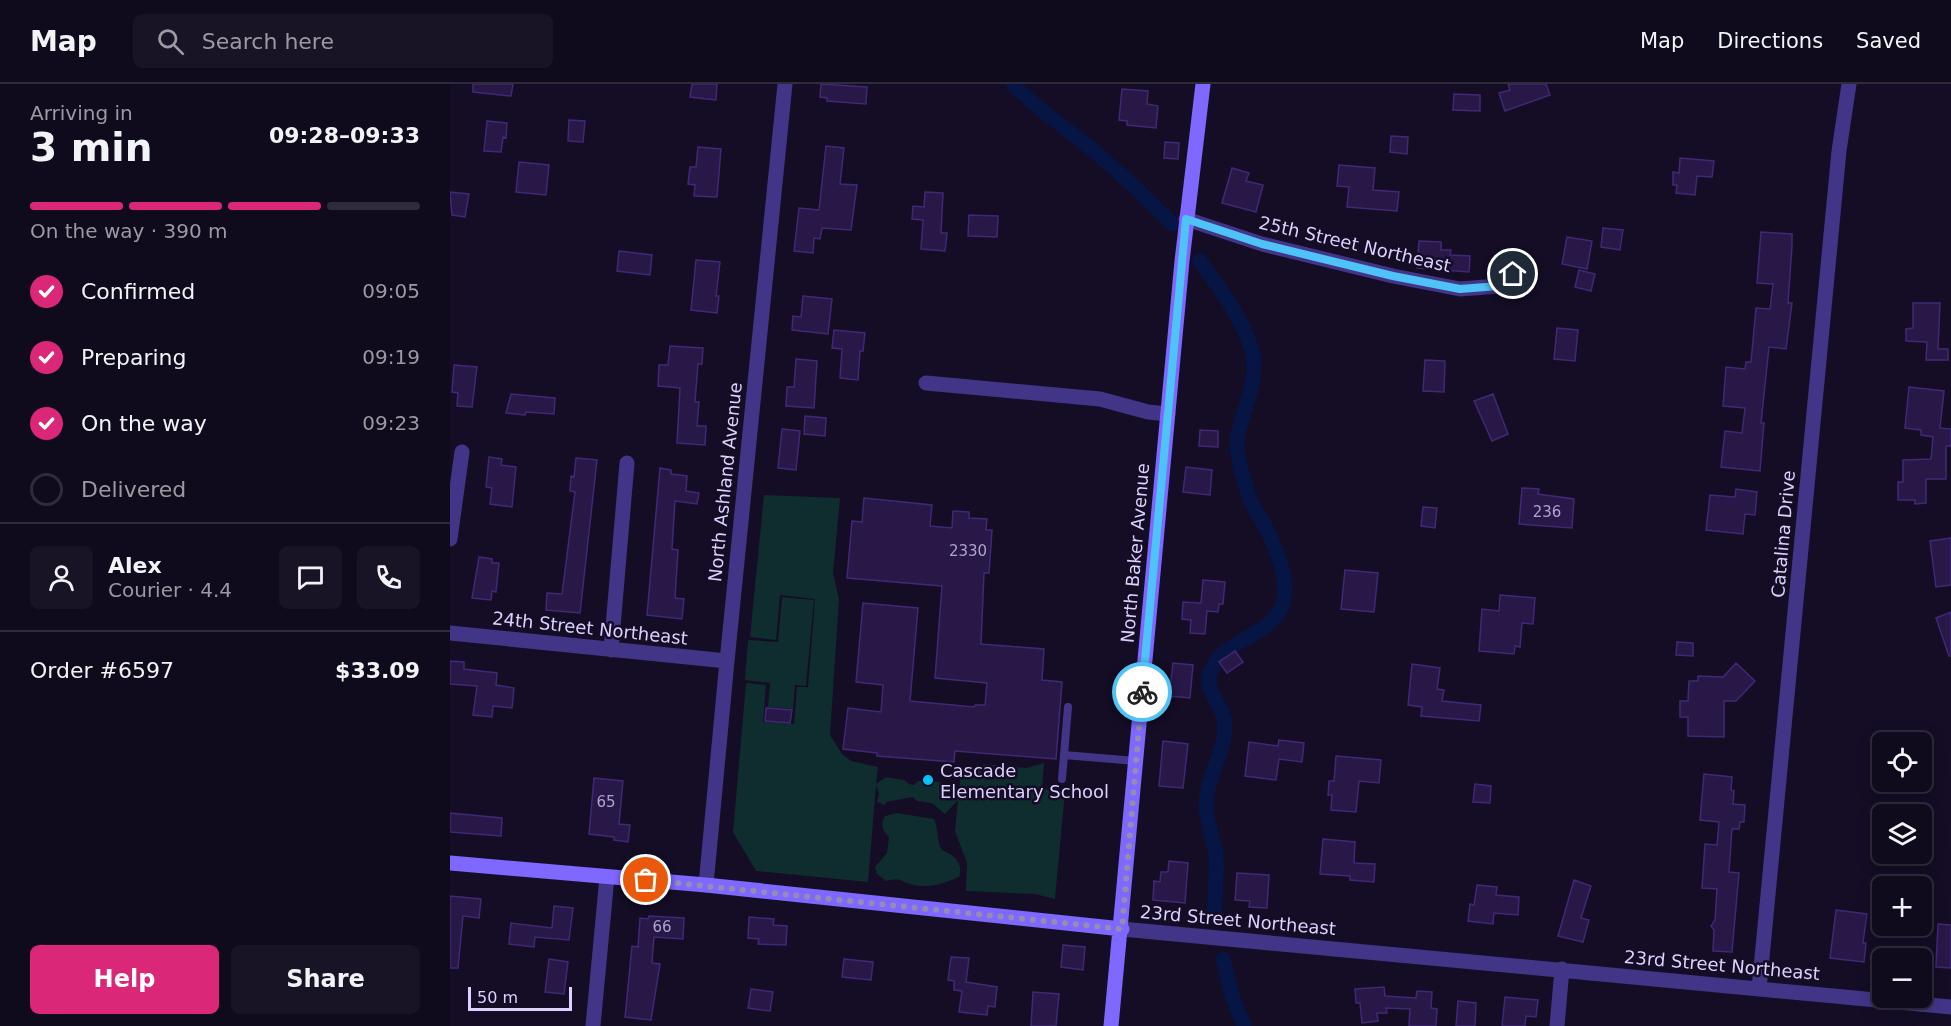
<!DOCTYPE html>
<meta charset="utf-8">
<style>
:root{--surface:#0f0a1c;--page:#181325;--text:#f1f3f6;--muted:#9b9aa3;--line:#2f2b3b;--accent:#db2777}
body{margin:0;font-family:"DejaVu Sans",sans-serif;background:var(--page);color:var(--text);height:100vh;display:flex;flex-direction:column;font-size:22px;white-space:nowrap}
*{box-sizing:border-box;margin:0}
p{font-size:20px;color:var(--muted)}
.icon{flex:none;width:33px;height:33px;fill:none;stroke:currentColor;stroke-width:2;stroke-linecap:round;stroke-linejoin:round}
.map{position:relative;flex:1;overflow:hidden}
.panel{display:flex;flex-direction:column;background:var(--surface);width:450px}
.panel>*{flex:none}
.controls{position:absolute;left:1422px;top:648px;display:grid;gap:12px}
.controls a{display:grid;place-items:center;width:60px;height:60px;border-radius:9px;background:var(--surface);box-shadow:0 3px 15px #0003,0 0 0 2px var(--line);font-size:30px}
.scale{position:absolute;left:18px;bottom:15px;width:104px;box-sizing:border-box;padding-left:6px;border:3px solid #dcd1ff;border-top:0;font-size:16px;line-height:21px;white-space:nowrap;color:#dcd1ff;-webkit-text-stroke:4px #140d25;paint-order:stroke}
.pin{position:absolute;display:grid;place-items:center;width:51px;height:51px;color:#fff;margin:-26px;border:3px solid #fff;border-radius:50%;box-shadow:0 2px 6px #0007}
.courier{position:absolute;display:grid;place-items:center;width:60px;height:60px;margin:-30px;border:4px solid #4fc3f7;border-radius:50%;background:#fff;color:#222;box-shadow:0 2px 8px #0007}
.head em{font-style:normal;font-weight:800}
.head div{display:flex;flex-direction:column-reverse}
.head{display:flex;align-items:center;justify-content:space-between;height:102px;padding:0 30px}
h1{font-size:39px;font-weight:800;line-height:45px}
.bar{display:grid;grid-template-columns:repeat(4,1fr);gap:9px 6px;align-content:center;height:72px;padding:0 30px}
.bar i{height:8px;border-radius:4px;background:var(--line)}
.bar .selected{background:var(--accent)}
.bar p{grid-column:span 4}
.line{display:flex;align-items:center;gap:15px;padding:0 30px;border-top:2px solid var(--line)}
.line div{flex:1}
.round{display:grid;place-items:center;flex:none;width:63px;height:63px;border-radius:9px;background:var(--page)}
ol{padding:0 30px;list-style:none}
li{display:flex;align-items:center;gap:18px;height:66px}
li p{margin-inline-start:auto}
li .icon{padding:6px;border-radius:50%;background:var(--accent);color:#fff;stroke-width:4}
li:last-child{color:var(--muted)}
li i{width:33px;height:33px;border:3px solid var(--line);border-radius:50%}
.button{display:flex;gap:12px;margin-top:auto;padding:12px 30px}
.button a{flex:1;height:69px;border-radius:9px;background:var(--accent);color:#fff;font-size:24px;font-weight:800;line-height:69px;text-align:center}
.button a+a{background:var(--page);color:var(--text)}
header{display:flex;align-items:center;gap:36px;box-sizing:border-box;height:84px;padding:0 30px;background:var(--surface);border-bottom:2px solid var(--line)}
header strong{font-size:28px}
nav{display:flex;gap:33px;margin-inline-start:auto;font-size:21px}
.search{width:420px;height:54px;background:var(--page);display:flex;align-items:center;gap:15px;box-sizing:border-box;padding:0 21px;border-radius:9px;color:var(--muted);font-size:22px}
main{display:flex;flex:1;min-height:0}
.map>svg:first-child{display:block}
.green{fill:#0f2c2f}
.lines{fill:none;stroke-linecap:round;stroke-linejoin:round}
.canal{stroke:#061544;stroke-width:15}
.building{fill:#271847;stroke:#412875;stroke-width:1.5}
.lane{stroke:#423587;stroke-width:8}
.street{stroke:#423587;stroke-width:15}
.secondary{stroke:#7e68ff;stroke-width:15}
.done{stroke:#968cb3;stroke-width:6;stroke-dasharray:0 10.8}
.route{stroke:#4fc3f7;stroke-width:8}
.poi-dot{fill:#00c3fc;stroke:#140d25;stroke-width:2}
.labels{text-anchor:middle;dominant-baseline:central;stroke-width:5;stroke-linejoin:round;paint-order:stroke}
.number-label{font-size:15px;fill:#afa3d1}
.street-label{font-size:18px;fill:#dcd1ff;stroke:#140d25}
.poi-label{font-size:18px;fill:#dcd1ff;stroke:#140d25;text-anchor:start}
</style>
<header>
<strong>Map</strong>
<div class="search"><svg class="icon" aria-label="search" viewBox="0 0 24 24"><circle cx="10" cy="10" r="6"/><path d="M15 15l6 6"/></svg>Search here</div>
<nav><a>Map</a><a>Directions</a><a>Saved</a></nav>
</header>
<main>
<section class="panel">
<div class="head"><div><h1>3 min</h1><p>Arriving in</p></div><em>09:28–09:33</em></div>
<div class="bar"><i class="selected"></i><i class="selected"></i><i class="selected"></i><i></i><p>On the way · 390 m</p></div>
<ol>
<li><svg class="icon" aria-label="check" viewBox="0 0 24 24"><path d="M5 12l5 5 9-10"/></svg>Confirmed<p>09:05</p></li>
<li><svg class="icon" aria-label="check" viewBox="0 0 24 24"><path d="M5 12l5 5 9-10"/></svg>Preparing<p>09:19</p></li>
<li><svg class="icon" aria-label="check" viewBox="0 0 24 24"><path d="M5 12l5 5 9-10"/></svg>On the way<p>09:23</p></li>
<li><i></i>Delivered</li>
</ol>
<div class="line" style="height:108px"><a class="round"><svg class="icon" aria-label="person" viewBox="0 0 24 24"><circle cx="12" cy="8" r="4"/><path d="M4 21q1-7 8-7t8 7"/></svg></a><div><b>Alex</b><p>Courier · 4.4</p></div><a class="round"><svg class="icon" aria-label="chat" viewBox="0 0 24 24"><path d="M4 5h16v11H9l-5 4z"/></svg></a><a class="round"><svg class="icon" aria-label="phone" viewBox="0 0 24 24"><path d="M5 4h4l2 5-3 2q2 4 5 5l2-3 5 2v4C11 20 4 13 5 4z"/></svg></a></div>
<div class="line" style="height:78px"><div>Order #6597</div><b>$33.09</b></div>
<div class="button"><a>Help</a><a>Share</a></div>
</section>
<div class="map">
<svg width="1501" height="942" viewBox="0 0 1501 942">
<rect width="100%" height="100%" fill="#140d25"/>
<path class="green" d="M314,411L390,414L383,489L389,515L380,651L392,670L401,677L428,683L426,700L436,693L454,696L459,700L464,701L468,697C489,699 499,694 508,715L511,690L534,680L576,684L594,679L592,705L615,707L605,815L585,810L516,807L517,779L505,747L508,716L495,730L482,719L467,717L463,713L436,718L435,721L427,718L429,710L426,701L418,798L306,787L283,748L296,599L316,601L313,638L344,640L347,603H358L365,515L330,511L326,556L300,553Z
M332,513L364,516L356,602L345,601L343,625L318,623L320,599L295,596L298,556L328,558Z
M447,729L484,735C489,746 486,756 492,766C504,771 514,779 509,793C493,800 478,805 460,800C447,796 452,794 436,797L427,790L425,783L437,769L439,753C432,746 430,741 435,732Z"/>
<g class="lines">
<path class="canal" d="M563,0C586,24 609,39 634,59C666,84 694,112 723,140
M750,177C770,205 792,233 802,267C810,296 792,326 787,355C786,364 789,377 791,386C794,396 797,407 800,416C804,425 809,432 814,440C825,461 838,490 834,514C829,553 772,552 760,589C754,608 774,622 775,639C776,669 755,694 756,723C757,739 764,756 766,772C768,793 763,814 765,835
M773,875L782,912L794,942"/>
</g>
<path class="building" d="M23,0H63L61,12L23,8Z
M242,0H267L266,16L240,13Z
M371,0L417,3L416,20L377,17V14L370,13Z
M1058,0H1096L1100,11L1055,27L1049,9L1060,6Z
M672,5L698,7L697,20L708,22L706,44L677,41V37L669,36Z
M1004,10L1030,11V27L1003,26Z
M119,36L135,37L133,58L118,57Z
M37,37L57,39L56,54L53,53L51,68L34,67Z
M941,52L958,53L957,70L940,68Z
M715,58L729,59L728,75L714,74Z
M376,62L394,64L390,100L407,101L401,146L372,144L370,155L364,154L363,169L344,167L349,124L369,126Z
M248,63L271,65L267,113L244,112L245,101L238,100L240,83H246Z
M1230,74L1264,77L1262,93L1247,92L1245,111L1226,109L1227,101H1223V88L1229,89Z
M69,78L99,81L96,111L66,108Z
M889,81L925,84L923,106L949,108L947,127L897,123L899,103L887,102Z
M782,84L799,89L796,97L813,101L806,128L772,119Z
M0,108L19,110L15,133L2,131Z
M475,108L493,109L491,149H497L495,167L471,165L473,136L462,135L463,122L474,123Z
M519,131L548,132L547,153L518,152Z
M1153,144L1173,146L1170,166L1151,163Z
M1311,148L1342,150V162L1338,219H1342L1336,265L1319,263L1311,339H1314L1310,387L1271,383L1275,347L1292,349L1295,324L1273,322L1276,283L1295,285L1296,278H1301L1306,224L1320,225L1323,200L1307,199Z
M1117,153L1142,157L1137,185L1112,180Z
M969,157L991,158V166H1001L1000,171L1020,172L1019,188L967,184Z
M169,167L202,171L200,191L167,187Z
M246,176L270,178L266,212H269L267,229L241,226Z
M1129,186L1145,190L1141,207L1125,203Z
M353,212L382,215L378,250L342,246L343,232L351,233Z
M1463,219H1490L1488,265H1498V276H1476L1477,258L1456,257V245L1463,244Z
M1107,244L1128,246L1125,277L1104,275Z
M384,246L415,249L413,267H410L408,296L390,294L392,265L382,264Z
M220,262L253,264L252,280H248L245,318H249L247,342H256L255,361L227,359L230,304L208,302L209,281H218Z
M346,275L367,277L364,324L336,322L337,303H344Z
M975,276L995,277L994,308L973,307Z
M4,281L27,283L22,323L7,322L8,309L2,308Z
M1459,303L1494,307L1490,344L1501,345V362H1496V395H1476V419L1465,420V416H1448V398H1453V376L1481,375L1483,353L1471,351V346L1455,344Z
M61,310L105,314L104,330L76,328L75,331L56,329Z
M1043,310L1058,350L1042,357L1024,317Z
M355,332L376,334L375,352L354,350Z
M332,345L350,347L346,386L328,384Z
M750,346L768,347V363L749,362Z
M39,373L52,375L51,381L66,383L62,423L40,420L42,404L36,403Z
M126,374L147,376L130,529L96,526L97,509L112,510L125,408L120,407L121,392L124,393Z
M736,383L762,386L760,411L733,408Z
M210,384L221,386V390L237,392L236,407L249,409L247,420L225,417L222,465L228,466L225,514L234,515L232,535L197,531Z
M1072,404L1089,405L1088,410L1124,415L1122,444L1069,440Z
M1286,405L1307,408L1305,431L1295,430L1293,450L1256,446L1260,411L1285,413Z
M414,414L482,421L480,442L502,444L503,427L519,428V434L537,435L536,446H542L539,489H534L531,560L594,565L592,596L612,598L606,675L505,667L504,678L427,672V669L393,665L398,624L431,628L433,601L406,598L413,519L468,524L460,617L524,623L525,621H535L537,599L485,594L492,502L397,494L402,437L412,438Z
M973,423L987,424L985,444L971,442Z
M1501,454V501L1486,503L1480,457Z
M29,473L42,475V479H49L46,508L42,507L41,516L22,514Z
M895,486L928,489L924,528L891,525Z
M753,496L775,498L773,520H769L768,528L757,527L755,550L740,549L741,536L732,535L733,518L751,519Z
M1050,511L1085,514L1083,540L1072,539L1070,563L1065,562L1064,570L1029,567L1032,525L1049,527Z
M1501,528V572H1499L1486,534Z
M1227,558L1243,559V572L1226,571Z
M785,567L793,578L777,589L769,578Z
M0,577L14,578V585L47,589L46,601L64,604L62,624L43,622L42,633L23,631L27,602L0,600Z
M723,579L743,581L740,614L719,612Z
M1286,579L1305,597L1286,617H1274V653L1238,652V633H1230V617H1238L1239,597H1248V592L1273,593Z
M962,580L990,584L987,605L994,606L992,617L1031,621L1029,637L971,632L972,623L958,621Z
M316,624L342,626L340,639L315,637Z
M829,656L854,659L852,678L829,675L826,696L795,692L799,658L828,662Z
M713,657L738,660L733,704L709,702Z
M886,672L931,676L929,699L909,697L906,728L881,726L882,711H878L879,697H884Z
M1254,690L1282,693L1281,706L1284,707L1283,720L1295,721L1294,738H1290L1289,745H1282L1279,788L1289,789L1282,868L1263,867L1264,846L1261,842L1265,836L1267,805L1252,804L1255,760L1267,761L1269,738L1250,736Z
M144,694L173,697L169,740L180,741L178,758L164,756V753L139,750Z
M1025,700L1041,702L1040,719L1023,718Z
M0,729L52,734L51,752L0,748Z
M873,755L905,758L904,779L925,780L924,798L900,796V792L870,790Z
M719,777L738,779L735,819L703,816L704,797L710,798L711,788H718Z
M787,789L819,791L817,824L799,823L800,817L785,816Z
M1124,796L1141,802L1131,834L1139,836L1133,858L1108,852Z
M1027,801L1047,803L1046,811L1069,813L1068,831L1044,829L1043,840L1018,837L1020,820L1024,821Z
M0,812L31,815L29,834L13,832L8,884H0Z
M104,822L123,824L119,856L85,853L84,863L59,860L61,839L102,844Z
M1386,826L1417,830L1413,859H1416L1414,878L1380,874Z
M199,832L234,834L233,855L204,853L202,879L210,880L201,936L175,933L182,862L188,863L190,834L198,835Z
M299,833L324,835L323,841L337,842L336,861L308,860L309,855L298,854Z
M1488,840L1501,841V884L1486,883Z
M613,861L635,863L633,886L611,883Z
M501,873L519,874L516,898L547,903L545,923L538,922L537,931L509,928L512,907L504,906V897L498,896Z
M99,875L118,878L114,910L95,908Z
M394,875L423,878L421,896L392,893Z
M934,903L935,912L966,914L967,907L982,908L981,924L987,925L986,942H959L960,925L936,924L937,929H927L928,937L912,939L910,919H906L905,905Z
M301,905L323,908L320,927L298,924Z
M583,908L609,910L606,942H581Z
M1055,913L1088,916L1086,933L1076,932L1075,942H1052Z
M1008,917L1026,919L1025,942H1006Z"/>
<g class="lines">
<path class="lane" d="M614,671L686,677
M612,695L618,623"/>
<path class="street" d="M736,135L812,160L943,192L1010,205L1049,202L1063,190
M476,299L650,315L698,328L718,330
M0,455L12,368
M0,549L277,577
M161,566L177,379
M256,801L277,577L335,0
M672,845L1501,923
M1309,905L1389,67L1399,0
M143,942L157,793
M1107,942L1112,885"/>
<path class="secondary" d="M0,779L256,801L672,845
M661,942L732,177L753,0"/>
</g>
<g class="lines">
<path class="done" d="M196,796L672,845L692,608"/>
<path class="route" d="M692,608L736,135L812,160L943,192L1010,205L1049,202L1063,190"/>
</g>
<circle class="poi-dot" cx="478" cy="696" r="6"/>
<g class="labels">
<g class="number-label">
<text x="1097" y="428">236</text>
<text x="518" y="467">2330</text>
<text x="156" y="718">65</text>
<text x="212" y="843">66</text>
</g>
<g class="street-label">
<text transform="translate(905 160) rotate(13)">25th Street Northeast</text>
<text transform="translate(275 398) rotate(-84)">North Ashland Avenue</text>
<text transform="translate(1333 450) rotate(-85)">Catalina Drive</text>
<text transform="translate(685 469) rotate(-85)">North Baker Avenue</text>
<text transform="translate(140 544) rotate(6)">24th Street Northeast</text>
<text transform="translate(788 836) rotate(5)">23rd Street Northeast</text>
<text transform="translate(1272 881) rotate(5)">23rd Street Northeast</text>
</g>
<g class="poi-label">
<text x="490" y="686">Cascade<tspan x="490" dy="21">Elementary School</tspan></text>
</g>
</g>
</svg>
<div class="controls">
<a><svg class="icon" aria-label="locate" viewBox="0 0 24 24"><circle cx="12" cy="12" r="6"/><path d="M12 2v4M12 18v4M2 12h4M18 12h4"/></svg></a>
<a><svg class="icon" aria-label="layers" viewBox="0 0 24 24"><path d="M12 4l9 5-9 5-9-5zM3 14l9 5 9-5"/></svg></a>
<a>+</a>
<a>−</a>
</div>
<div class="scale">50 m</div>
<div class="pin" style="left:196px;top:796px;background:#ea580c"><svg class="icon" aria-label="bag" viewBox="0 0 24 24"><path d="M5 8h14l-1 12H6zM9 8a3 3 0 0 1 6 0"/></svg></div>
<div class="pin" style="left:1063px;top:190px;background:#1f2937"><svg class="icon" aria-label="home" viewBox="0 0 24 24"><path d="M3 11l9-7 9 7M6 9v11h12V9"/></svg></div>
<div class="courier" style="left:692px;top:608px"><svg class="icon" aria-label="bike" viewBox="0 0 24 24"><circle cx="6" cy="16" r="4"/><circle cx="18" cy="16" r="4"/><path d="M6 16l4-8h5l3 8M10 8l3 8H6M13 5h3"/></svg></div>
</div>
</main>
